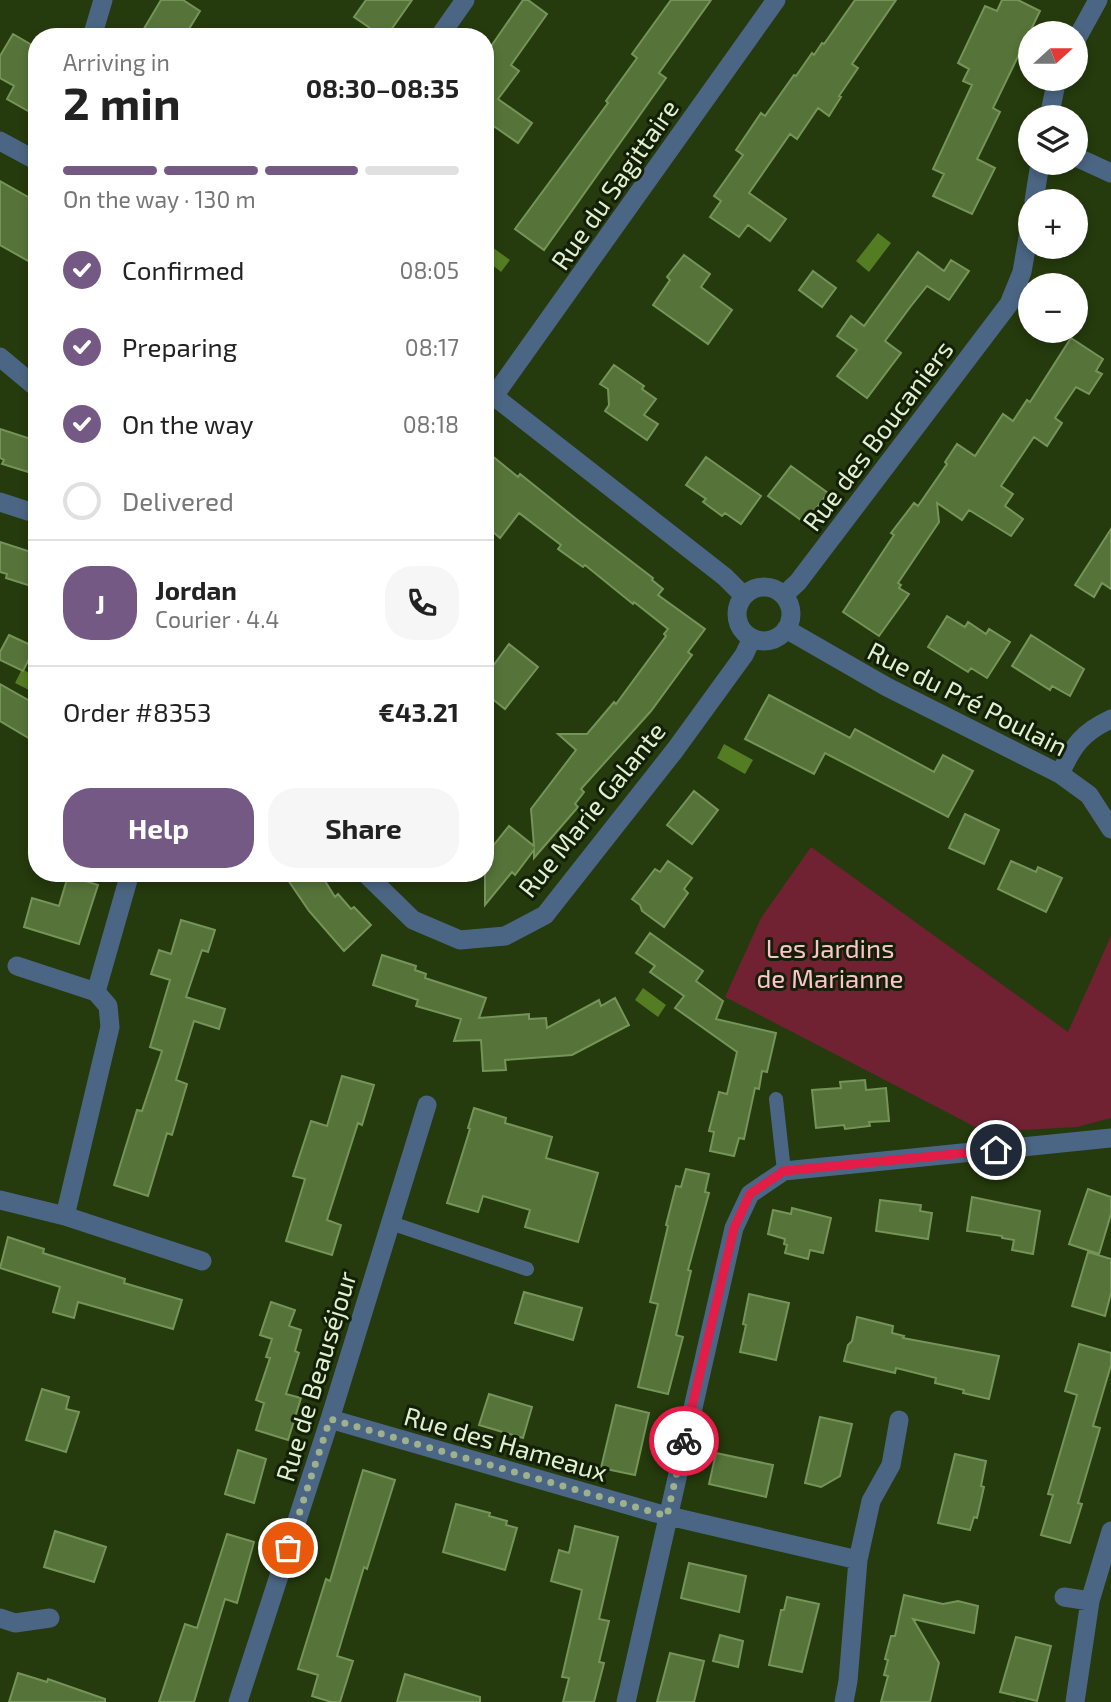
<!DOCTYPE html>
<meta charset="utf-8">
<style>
:root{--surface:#fff;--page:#f6f6f6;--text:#222;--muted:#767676;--line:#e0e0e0;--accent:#735984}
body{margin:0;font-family:"Exo 2",sans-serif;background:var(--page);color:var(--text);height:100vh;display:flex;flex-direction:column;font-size:26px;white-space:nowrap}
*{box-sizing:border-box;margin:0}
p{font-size:23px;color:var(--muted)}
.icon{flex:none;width:38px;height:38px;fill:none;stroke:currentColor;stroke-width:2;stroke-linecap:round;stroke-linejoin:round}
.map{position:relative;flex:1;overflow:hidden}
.details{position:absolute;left:28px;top:28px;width:466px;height:854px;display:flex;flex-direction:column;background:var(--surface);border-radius:28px;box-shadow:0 4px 10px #0003}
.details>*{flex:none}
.needle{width:46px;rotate:69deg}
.fabs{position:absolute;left:1018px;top:21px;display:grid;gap:14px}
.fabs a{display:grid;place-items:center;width:70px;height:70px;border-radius:50%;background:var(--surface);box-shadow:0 4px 10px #0003;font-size:35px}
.pin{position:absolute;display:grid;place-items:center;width:60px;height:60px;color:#fff;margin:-30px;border:4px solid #fff;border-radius:50%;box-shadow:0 2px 7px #0007}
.courier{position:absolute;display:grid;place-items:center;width:70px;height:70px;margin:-35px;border:5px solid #e11d48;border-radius:50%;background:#fff;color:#222;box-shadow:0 2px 9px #0007}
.summary em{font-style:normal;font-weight:700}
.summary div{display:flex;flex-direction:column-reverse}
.summary{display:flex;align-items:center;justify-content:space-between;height:119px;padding:0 35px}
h1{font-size:46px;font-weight:700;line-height:52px}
.bar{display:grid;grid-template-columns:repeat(4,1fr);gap:10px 7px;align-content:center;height:84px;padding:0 35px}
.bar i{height:9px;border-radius:5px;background:var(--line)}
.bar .selected{background:var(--accent)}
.bar p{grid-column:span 4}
.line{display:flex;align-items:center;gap:18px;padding:0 35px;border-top:2px solid var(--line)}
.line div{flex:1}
.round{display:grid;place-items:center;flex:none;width:74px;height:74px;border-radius:28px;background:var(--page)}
ol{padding:0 35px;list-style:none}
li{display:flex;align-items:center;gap:21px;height:77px}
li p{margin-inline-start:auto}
li .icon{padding:7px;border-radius:50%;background:var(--accent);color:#fff;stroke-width:4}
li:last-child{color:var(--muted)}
li i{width:38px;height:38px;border:4px solid var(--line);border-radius:50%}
.button{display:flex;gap:14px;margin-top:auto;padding:14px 35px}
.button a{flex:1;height:80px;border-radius:28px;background:var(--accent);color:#fff;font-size:28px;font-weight:700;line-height:80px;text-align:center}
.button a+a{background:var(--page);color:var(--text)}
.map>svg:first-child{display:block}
.green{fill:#702233}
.water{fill:#547d23}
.building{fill:#567439;stroke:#759458;stroke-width:2}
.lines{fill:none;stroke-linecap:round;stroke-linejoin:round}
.service{stroke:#4b6684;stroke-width:14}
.minor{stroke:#4b6684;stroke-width:19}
.done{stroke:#9fb18c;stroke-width:7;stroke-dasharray:0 12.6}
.route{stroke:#e11d48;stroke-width:9}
.labels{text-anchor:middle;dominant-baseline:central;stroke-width:6;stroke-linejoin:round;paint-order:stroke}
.street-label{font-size:26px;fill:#e0f1d1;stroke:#131f07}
.park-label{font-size:26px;fill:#fac4ca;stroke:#131f07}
</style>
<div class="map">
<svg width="1111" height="1702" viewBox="0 0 1111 1702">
<rect width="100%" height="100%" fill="#253a0d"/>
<path class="green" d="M811,847L1068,1032L1111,936V1118L1077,1127L985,1132L725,997L761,918Z"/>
<path class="water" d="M878,233L891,243L869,272L856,261Z
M485,242L510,260L501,272L485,259Z
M22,669L37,677V694L15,683Z
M724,744L753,760L745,774L717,758Z
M643,988L666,1005L658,1017L635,1000Z"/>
<path class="building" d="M161,0H183L200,11L184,37H139Z
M366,0H412L386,37H383L354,17Z
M523,0H528L547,14L511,65L519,71L498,99L532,123L518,143L485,120V55Z
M671,0H711L659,73L666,78L544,250L515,229L608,103L606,101L637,58L632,54Z
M855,0H896L852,64L858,68L839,96L841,97L829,116L818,108L797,139L790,134L749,193L786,219L770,241L748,225L739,237L710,217L721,201L714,196L743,155L736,150L761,113L765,116L794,75L796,76L812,53L814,55L822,43L824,44Z
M1002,0H1018L1040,11L993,108L1000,112L977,159L995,168L972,214L933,196L944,174L933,169L972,85L963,81L969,69L958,63L985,6L997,11Z
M13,34L37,48V100L35,99L28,111L7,99L14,86L0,78V56Z
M0,181L37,202V266L0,245Z
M918,252L944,271L951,260L969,271L949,300L927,286L911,306L885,341L901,353L867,398L837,376L857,350L837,336L851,316L864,326Z
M684,255L710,274L701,287L732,310L708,344L653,305L670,280L667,277Z
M813,271L836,288L822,307L799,290Z
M1071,338L1103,359L1096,371L1102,374L1089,394L1076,387L1055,418L1062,423L1047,446L1034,437L1001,486L1013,494L1005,506L1023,519L1011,536L969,510L962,520L937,503L939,522L898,583L901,585L899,588L909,594L879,636L843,612L894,535L891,533L914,503L918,506L947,464L945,462L957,444L975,456L1003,414L1013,421L1027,400L1030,402Z
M614,365L644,386L642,389L656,399L644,415L658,424L647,440L605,411L609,405L608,389L600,384Z
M0,429L37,441V471L29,468L28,472L2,464L4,460L0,458Z
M485,450L518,477L520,474L580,522L653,578L652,580L663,589L658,595L705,629L688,652L692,655L651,711L581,789L584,792L575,804L578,807L534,858V850L515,875L512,872L485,905V856L509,826L534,846L531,809L576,750L558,734H587L614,702L616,704L666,636L664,634L668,629L634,602L633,604L585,565L583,567L558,549L561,545L519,513L500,538L485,525Z
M706,457L761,496L741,524L725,513L722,516L703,502L706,499L686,485Z
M791,466L828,493L805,523L768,496Z
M1111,529V589L1102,583L1094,597L1075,585Z
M0,542L37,554V588L6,578L7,574L0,572Z
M947,616L965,627L968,622L986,634L989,629L1010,642L987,678L971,668L968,672L928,647Z
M9,635L35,647L23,671L0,660V652Z
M1031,635L1084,669L1070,696L1052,686L1050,690L1012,666Z
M509,644L538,667L505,709L485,693V677Z
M0,684L37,705V743L0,721Z
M769,695L850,738L855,729L934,772L943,755L973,771L948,817L825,753L814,774L745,739Z
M694,791L718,810L692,844L667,825Z
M965,814L999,830L984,864L949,848Z
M668,861L692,878L684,889L688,893L664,927L642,911L640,905L632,899L655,869L660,872Z
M1011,861L1036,872L1038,867L1062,878L1046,912L998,889Z
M299,873H320L335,897L338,894L351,909L354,907L371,925L344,951L309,911L288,880Z
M68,876L98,885L79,944L24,927L32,898L59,906Z
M181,920L215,930L208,952L202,950L186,997L225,1009L219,1029L194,1021L176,1080L187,1084L172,1135L167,1133L148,1196L114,1185L137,1110L142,1111L162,1051L150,1047L170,980L151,974L159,950L171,954Z
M650,933L703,971L696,981L723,1001L716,1019L776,1033L767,1072L762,1071L759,1089L755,1088L744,1139L739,1138L734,1156L710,1151L714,1132L709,1131L719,1092L727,1094L737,1052L675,1008L684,996L650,972L655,966L636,953Z
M382,955L416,966L415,970L426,974L425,978L486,998L479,1018L529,1014V1019L546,1018L547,1028L599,1000L601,1006L615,998L629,1025L572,1055L505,1060L506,1070L483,1071L481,1040L454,1041L461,1019L416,1006L418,1000L373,985Z
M342,1076L374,1085L362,1125L358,1123L327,1220L341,1225L332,1255L286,1241L305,1179L293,1176L311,1121L327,1126Z
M865,1080L866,1090L886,1088L889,1121L869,1122L870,1126L845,1129L844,1125L816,1128L812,1090L841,1088L840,1082Z
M474,1108L506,1118L505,1123L552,1137L546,1158L598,1173L578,1242L525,1227L530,1210L483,1196L478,1212L447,1203L470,1129L468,1128Z
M686,1169L709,1174L705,1192L709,1193L688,1270L691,1271L676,1335L683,1337L668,1394L638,1387L658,1304L650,1302L668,1226L666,1225L676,1186L681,1187Z
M1088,1189L1111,1197V1214L1099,1254L1069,1244Z
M972,1197L1040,1211L1033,1254L1012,1250L1014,1240L1002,1238V1236L967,1231Z
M880,1200L921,1205L920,1211L932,1213L928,1239L876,1231Z
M792,1208L831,1218L823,1253L810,1250L808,1259L785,1253L787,1245L784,1244L785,1239L768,1234L773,1210L791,1214Z
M8,1237L44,1249L43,1253L125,1279L124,1283L182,1300L173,1329L78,1302L74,1318L53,1312L60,1287L0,1268Z
M1088,1252L1111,1259V1293L1105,1316L1072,1306Z
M524,1292L582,1308L573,1340L515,1323Z
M749,1294L789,1303L776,1360L740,1352L746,1325L743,1324Z
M271,1302L295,1310L289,1326L301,1330L295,1351L299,1353L286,1394L301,1398L288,1440L256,1430L264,1403L256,1400L270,1358L266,1357L272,1339L260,1335Z
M857,1317L893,1326L892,1333L904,1336L903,1338L999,1356L989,1399L963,1393L964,1390L935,1383L936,1378L896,1368L895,1373L844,1361L848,1345L852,1341Z
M1079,1344L1111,1353V1365L1093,1426L1100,1428L1078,1503L1082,1504L1070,1543L1041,1535L1053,1495L1048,1494L1077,1395L1065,1391Z
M42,1389L69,1397L66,1409L79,1412L66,1452L26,1440Z
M489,1394L532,1407L523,1438L479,1425Z
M616,1405L649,1413L635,1475L601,1468Z
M820,1417L852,1424L840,1476L821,1487L805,1483Z
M238,1450L266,1459L254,1503L225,1494Z
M716,1453L773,1465L766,1497L709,1484Z
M955,1454L986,1461L981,1486L984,1487L977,1518L974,1517L970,1530L938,1523Z
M363,1470L395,1480L367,1569L364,1567L337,1656L353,1661L340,1702H331L312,1696L318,1675L298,1669L326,1579L330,1581Z
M456,1504L490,1513L489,1516L507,1521L506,1525L517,1528L505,1570L443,1552Z
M575,1526L618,1537L599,1619L609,1621L599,1662L604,1663L594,1702H563L569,1678L562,1677L582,1590L551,1581L559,1550L569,1553Z
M55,1531L106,1547L94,1582L44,1567Z
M227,1534L254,1542L237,1603L225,1599L194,1702H159L185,1624L197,1628Z
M689,1563L746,1576L739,1612L681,1598Z
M904,1595L943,1604L958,1601L978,1606L974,1633L913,1619L939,1663L930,1702H881L888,1676L884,1675L888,1660L885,1659L891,1636H895Z
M787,1597L819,1604L802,1672L769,1665L781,1610H784Z
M720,1635L743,1641L738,1667L713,1661Z
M1016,1637L1051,1646L1037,1701L1000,1692Z
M670,1653L704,1661L694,1702H657Z
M18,1673L47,1682L48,1679L105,1699V1702H9Z
M405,1674L480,1697V1702H397Z"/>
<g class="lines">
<path class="service" d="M776,1099L784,1171
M391,1223L527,1269"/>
<path class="minor" d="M92,37L103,0
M439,37L465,0
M1076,40L1098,0
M1049,117L1057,79
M0,141L37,161
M1076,157L1111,173
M1034,201L1040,163
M0,357L37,388
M486,390L725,577L743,595
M494,396L776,0
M0,502L37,514
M737 614a27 27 0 1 1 54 0a27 27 0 1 1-54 0Z
M784,595L798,582L1009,304L1022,272L1031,220
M786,629L887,687L1060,774L1089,795L1111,829
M1060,774C1073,745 1083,732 1111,719
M365,873L413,920L460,940L505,936L545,915L675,750L744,655L752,638
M96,992L130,873
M0,1200L65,1216L110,1027L108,1006L96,992L17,966
M65,1216L202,1261
M330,1419L656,1513L858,1560
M1064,1597L1090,1601
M0,1618L15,1623L50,1618
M238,1702L330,1419L427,1105
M626,1702L734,1228L750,1194L784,1171L1111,1138
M844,1702L848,1681L858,1560L871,1501L891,1465L899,1420
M1075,1702L1090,1601L1111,1531"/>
</g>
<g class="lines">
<path class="done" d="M288,1548L330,1419L667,1516L684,1441"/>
<path class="route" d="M684,1441L734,1228L750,1194L784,1171L996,1150"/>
</g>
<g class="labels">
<g class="street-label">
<text transform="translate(614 184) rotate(-55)">Rue du Sagittaire</text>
<text transform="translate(877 435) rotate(-53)">Rue des Boucaniers</text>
<text transform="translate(968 698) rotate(27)">Rue du Pré Poulain</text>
<text transform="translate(591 809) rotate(-51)">Rue Marie Galante</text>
<text transform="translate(315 1376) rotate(-73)">Rue de Beauséjour</text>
<text transform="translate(506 1443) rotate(16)">Rue des Hameaux</text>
</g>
<g class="park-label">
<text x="830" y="947">Les Jardins<tspan x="830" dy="30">de Marianne</tspan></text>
</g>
</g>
</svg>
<div class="fabs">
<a><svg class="needle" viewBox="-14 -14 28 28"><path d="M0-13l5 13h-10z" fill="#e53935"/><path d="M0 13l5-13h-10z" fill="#767676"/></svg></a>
<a><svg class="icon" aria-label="layers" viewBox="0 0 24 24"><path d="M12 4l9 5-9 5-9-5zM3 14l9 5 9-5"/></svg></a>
<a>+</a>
<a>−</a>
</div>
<div class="pin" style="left:288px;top:1548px;background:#ea580c"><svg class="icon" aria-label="bag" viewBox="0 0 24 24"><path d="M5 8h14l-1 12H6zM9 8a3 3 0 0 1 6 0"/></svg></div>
<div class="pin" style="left:996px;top:1150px;background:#1f2937"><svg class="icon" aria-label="home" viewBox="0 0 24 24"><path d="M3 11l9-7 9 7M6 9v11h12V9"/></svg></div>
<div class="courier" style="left:684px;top:1441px"><svg class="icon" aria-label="bike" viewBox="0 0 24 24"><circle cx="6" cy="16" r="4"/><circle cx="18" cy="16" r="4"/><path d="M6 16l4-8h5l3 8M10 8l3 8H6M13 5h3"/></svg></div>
<section class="details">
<div class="summary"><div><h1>2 min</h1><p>Arriving in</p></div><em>08:30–08:35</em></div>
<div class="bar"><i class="selected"></i><i class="selected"></i><i class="selected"></i><i></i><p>On the way · 130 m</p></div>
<ol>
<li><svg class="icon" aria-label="check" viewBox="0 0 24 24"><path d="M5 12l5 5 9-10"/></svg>Confirmed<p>08:05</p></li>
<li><svg class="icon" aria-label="check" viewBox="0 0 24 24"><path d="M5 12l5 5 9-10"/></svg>Preparing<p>08:17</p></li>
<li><svg class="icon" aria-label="check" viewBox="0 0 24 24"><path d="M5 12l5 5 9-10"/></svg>On the way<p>08:18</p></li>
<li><i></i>Delivered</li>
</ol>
<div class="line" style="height:126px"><b class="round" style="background:var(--accent);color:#fff">J</b><div><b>Jordan</b><p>Courier · 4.4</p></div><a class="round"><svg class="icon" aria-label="phone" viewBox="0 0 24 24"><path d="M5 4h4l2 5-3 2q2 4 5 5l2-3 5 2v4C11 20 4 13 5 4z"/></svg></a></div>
<div class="line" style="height:91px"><div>Order #8353</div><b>€43.21</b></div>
<div class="button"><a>Help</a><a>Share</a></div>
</section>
</div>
